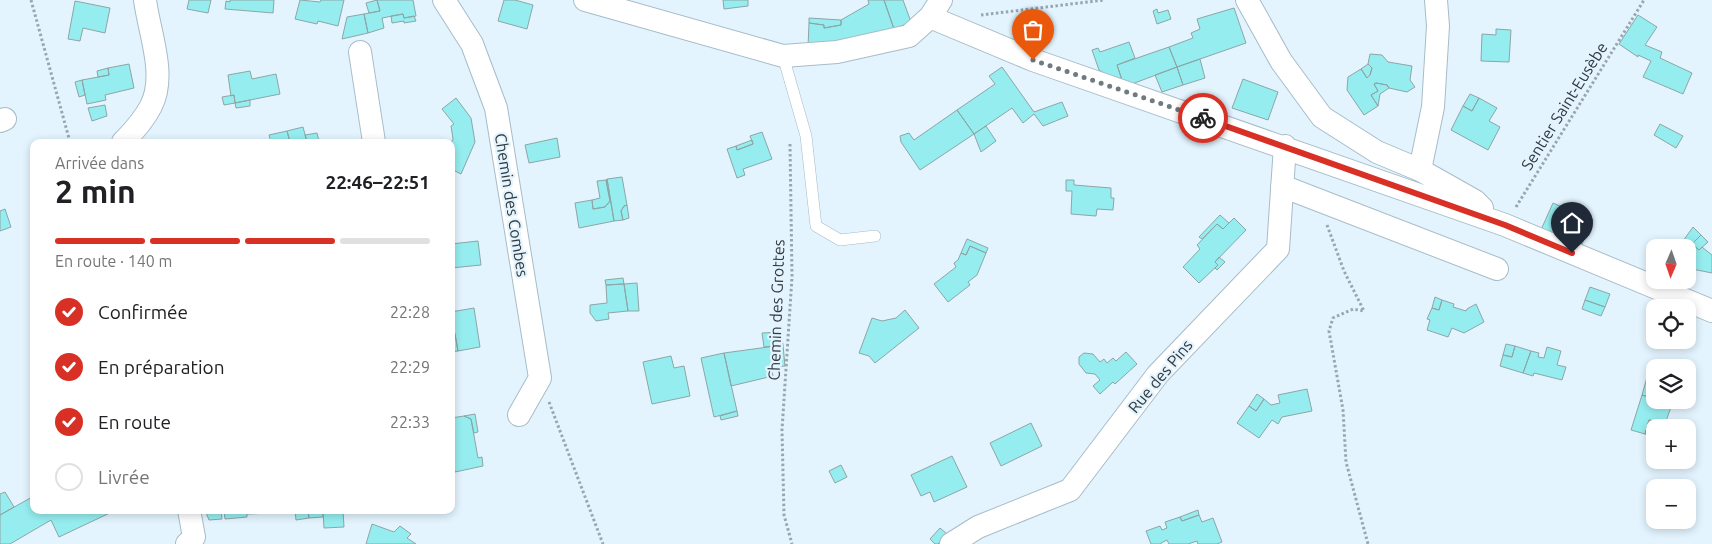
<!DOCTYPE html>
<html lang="fr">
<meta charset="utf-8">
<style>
:root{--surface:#fff;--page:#f2f2f2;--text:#202124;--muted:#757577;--line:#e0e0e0;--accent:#d93025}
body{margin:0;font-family:Ubuntu,sans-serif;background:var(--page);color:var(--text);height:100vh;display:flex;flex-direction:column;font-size:19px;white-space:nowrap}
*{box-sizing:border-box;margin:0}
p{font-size:16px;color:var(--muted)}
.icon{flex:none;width:28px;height:28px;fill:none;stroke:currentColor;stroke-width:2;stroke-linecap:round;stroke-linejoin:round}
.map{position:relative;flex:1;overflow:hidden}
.side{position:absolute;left:30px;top:139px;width:425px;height:375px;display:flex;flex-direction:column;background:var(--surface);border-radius:10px;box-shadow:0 2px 8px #0003}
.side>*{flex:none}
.needle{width:32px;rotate:182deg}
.tools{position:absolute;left:1646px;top:239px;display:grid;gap:10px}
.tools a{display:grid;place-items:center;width:50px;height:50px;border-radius:10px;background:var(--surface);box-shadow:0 2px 8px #0003;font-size:25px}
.pin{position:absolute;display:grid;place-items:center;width:42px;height:42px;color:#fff;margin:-51px -21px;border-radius:50% 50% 50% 0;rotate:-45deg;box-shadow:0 0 5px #0007}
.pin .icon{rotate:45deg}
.courier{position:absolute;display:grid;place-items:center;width:50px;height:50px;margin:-25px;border:4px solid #d93025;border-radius:50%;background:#fff;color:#222;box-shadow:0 1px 6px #0007}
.headline em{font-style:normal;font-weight:600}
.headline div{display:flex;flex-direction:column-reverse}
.headline{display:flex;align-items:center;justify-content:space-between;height:85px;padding:0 25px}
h1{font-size:32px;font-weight:600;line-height:38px}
.bar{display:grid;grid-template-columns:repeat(4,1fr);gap:8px 5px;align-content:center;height:60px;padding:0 25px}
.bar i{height:6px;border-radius:4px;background:var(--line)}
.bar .selected{background:var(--accent)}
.bar p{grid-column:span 4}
ol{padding:0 25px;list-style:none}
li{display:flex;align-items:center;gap:15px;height:55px}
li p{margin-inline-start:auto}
li .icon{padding:5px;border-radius:50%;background:var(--accent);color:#fff;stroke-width:4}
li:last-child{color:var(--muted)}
li i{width:28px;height:28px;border:2px solid var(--line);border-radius:50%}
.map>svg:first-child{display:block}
.building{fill:#96edef;stroke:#8ca6a6}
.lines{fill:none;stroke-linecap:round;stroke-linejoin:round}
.lane-casing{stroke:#a7bcc8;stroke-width:12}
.street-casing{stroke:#a7bcc8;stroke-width:24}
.path{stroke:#99a6ae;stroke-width:3;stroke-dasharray:2.5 2.5;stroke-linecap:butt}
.lane{stroke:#fff;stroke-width:11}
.street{stroke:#fff;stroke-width:22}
.done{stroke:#6f7a81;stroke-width:5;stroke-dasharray:0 9}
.route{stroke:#d93025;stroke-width:6}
.labels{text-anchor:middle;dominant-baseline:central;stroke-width:4.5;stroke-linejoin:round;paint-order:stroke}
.street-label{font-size:16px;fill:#31393e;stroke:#e3f4fe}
</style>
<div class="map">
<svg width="1712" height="544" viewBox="0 0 1712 544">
<rect width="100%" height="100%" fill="#e3f4fe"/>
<path class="building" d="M189,0H211L208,13L187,9Z
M230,0H274L273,13L225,9L226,1L230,2Z
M300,0L320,2L321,0H344L338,26L318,21L317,24L295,19Z
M377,0L380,11L369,13L366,3Z
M377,0H413L416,16L404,18L403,14L382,18L384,28L368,33L364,14L380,11Z
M504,0H515L533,5L527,29L498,21Z
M723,0H748V6L724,9Z
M868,0H884L894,29L808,47L809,23L824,25V28L841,25V20L869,4Z
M884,0H903L911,22L894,29Z
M75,1L110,8L105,33L83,28L80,41L68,39Z
M1234,8L1246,43L1177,67L1169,47L1193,38L1191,33L1200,29L1197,19Z
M1157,9L1158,13L1168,10L1171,19L1157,24L1153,11Z
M364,14L368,33L342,39L347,17Z
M403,14L404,18L414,16L416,21L404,23V21L392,23L391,16Z
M1638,15L1657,27L1645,45L1662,52L1660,58L1692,73L1683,94L1643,77L1651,61L1638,55V57L1619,44Z
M809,18L841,20V25L824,28V25L809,23Z
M1496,29L1511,30L1509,62L1481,61L1482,34L1496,35Z
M1129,42L1135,58L1117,65L1122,80L1111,78L1099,70L1092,50L1098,48L1100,52Z
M1169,47L1177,67L1132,84L1122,80L1117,65Z
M1370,54L1382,55L1388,62L1412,66L1410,80L1415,87L1407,92L1389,88L1387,85L1376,83L1374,84L1378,91L1371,95L1378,106L1364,115L1347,90L1348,77L1361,69L1367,78L1370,75L1372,68L1368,64Z
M1200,59L1205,78L1183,85L1177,67Z
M129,64L134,88L105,95L106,100L87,104L82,80L109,75L108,68Z
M1368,64L1372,68L1370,75L1367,78L1361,69Z
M1002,67L1034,112L1062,102L1068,116L1043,126L1034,114L1023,123L1012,108L974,134L957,110L995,84L989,76Z
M1177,67L1183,85L1162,92L1155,75Z
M108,68L109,75L98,77L97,71Z
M250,71L252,79L276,74L280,94L235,103L234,95L231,96L228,75Z
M1243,79L1278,92L1268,120L1232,108Z
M82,80L85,95L79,97L75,82Z
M1376,83L1387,85L1389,88L1380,94L1378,106L1371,95L1378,91L1374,84Z
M1470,94L1479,98L1472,111L1463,106Z
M234,95L235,103L224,105L222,97Z
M456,98L471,118L475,142L461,174L451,169V143L453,139L451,126L454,124L442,109Z
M1479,98L1497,108L1489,121L1500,127L1488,150L1451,130L1463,106L1472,111Z
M250,100V106L236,108L235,103Z
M105,105L107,116L92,121L88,108Z
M957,110L974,134L920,170L901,142L900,136L909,133L914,140Z
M1660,124L1683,136L1676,148L1654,135Z
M986,126L996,141L981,152L974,134Z
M303,127L307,142H290L287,131Z
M287,131L290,142H271L269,135Z
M762,132L772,159L743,169L745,175L737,178L727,149L736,146L737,150L753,144L750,136Z
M317,133L319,141L307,142L305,135Z
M557,138L560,157L529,163L525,145Z
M752,140L753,144L737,150L736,146Z
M622,177L627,205L624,206L621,211L623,220L614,221L607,179Z
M607,179L614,221L579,228L575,203L592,200L593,209L605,207L610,201L606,180Z
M606,180L610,201L605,207L593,209L592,200L600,198L597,181Z
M1066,180H1074V185L1111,188V198H1114L1113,210L1097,209L1096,216L1071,214L1072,191H1066Z
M1553,203L1583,216L1579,226L1588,230L1582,244L1572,240L1570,244L1540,232Z
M627,205L629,218L623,220L621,211L624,206Z
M5,209L11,227L0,231V211Z
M1220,215L1229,223L1223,229L1217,224L1202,239L1199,237Z
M1583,216L1593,220L1588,230L1579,226Z
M1234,218L1246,230L1215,262L1218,265L1199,283L1183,267L1200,249L1197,245L1217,224L1223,229Z
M1693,227L1701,235L1692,244L1699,250L1702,247L1712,255V273L1692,269L1688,266V248H1678Z
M1701,235L1708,242L1699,250L1692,244Z
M967,239L988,248L986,253L970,246L966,255L961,253Z
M478,241L481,265L451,268V244Z
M970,246L986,253L977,275L968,282L970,285L948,302L934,284L956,267L954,263L958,260L961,253L966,255Z
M1219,257L1225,262L1217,270L1215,268L1218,265L1215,262Z
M623,278L624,284L606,285L605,280Z
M637,283L639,311H628L624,284Z
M624,284L628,311L608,313L609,319L596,321L590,313V305L607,303L606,285Z
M1590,287L1610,294L1605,307L1585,300Z
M1435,297L1442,300L1439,310L1432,308Z
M1442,300L1454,304L1453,307L1466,311L1467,309L1476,304L1484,322L1464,333L1452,328L1448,337L1427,330L1430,320L1427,319L1432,308L1439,310Z
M1585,300L1605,307L1601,316L1582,309Z
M474,308L480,347L458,351L451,312Z
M905,310L919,328L875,363L869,356L859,353L872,318L882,321L896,318Z
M781,332L783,345L764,347L762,333Z
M455,334L458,351L451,352V335Z
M1506,344L1515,346L1512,357L1503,355Z
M783,345L785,366L771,367L773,376L731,386L724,353Z
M1515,346L1531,351L1523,373L1500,366L1503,355L1512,357Z
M1547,347L1561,351L1557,365L1566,367L1562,380L1534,373L1533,376L1523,373L1531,351L1539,353L1538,357L1544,358Z
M1126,352L1137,364L1115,384L1113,382L1100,394L1093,386L1100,380L1095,374L1086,373L1079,364V357L1084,353L1093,354L1100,362L1104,359L1107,363L1113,358L1116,361Z
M724,353L737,411L714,417L701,358Z
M671,356L674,368L684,366L690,396L652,404L643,362Z
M1648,374L1655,376V399L1642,395Z
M1307,389L1312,411L1282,417L1278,424L1272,420L1259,438L1237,423L1249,406L1256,411L1264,399L1271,405L1280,403L1278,395Z
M1257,394L1264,399L1256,411L1249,406Z
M1642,395L1672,404L1665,424L1649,420L1645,434L1631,430Z
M737,411L738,416L721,420L720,416Z
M475,414L478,432L474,433L471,419L464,416Z
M464,416L471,419L478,458L482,457L483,466L455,472L451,450V418Z
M1649,420L1665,424L1664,428H1655V437L1645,434Z
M1031,423L1042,446L1001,466L990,443Z
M952,456L967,487L934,502L930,492L921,496L911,475Z
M841,465L847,477L835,483L829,471Z
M5,492L14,507L0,515V494Z
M34,496V510H116L59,537L51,520L10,544H0V515Z
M205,510H221L222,519L209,520Z
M224,510H271V513L247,514V517L225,519Z
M295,510H343L344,527L324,528L323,511L308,512L309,518L296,520Z
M1198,510L1199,515L1182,521L1180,517Z
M323,511V517L309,518L308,512Z
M1199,515L1202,522L1213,518L1222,542L1217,544H1198L1197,541L1188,544H1169L1167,540L1161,543V544H1151L1146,531L1160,526L1162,530L1167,528L1165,522L1180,517L1182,521Z
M372,524L394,532L400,526L411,534L407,538L416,544H366Z
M940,528L947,534L938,544H935L930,539Z"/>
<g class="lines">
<g class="lane-casing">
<path id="lane" d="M783,56L806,136L816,226L840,240L875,236"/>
</g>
<g class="street-casing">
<path id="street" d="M444,0L472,44L496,108L540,378L519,415
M585,0L783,56L837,52L909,36L930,17L1033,60L1505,225L1712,311
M1247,0L1281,61L1322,117L1377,152L1420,170L1475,201L1482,208
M930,17L941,0
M360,52L374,142
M0,121L5,119
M123,142C134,131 144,120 151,106C167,75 149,32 145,0
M1420,170L1433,107L1438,26L1436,0
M1282,186L1497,269
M187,544L194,537L189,510
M951,544L978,527L1070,490L1158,374L1278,249L1285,146"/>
</g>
<path class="path" d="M31,0L70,142
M981,15L1104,0
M790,144L792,277L782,430L784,515L792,544
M1516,207L1644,0
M1327,225L1344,271L1364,311L1353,309L1333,318L1329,331L1343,410L1346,462L1368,544
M549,402L603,544"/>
<use href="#lane" class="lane"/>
<use href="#street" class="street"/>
</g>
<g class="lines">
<path class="done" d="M1033,60L1203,118"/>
<path class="route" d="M1203,118L1505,225L1572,253"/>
</g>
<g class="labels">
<g class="street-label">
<text transform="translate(1564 106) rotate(-58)">Sentier Saint-Eusèbe</text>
<text transform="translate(512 205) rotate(81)">Chemin des Combes</text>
<text transform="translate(776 310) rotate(-88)">Chemin des Grottes</text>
<text transform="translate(1160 376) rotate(-50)">Rue des Pins</text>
</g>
</g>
</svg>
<div class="tools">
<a><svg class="needle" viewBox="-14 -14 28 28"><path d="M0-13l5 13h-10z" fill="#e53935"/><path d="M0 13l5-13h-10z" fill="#757577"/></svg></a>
<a><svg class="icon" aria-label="locate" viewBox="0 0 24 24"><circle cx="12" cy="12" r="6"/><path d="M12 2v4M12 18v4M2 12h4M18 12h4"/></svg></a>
<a><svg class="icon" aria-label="layers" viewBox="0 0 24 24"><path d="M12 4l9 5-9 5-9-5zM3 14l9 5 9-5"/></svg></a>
<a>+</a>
<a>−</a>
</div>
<div class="pin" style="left:1033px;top:60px;background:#ea580c"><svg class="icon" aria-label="bag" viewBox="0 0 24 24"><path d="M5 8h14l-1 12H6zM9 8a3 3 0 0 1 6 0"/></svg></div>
<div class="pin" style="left:1572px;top:253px;background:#1f2937"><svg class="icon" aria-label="home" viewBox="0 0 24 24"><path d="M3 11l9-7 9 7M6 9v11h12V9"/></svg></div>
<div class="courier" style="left:1203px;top:118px"><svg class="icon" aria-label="bike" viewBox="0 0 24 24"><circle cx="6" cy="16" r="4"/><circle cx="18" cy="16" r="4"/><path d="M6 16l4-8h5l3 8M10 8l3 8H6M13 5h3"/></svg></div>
<section class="side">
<div class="headline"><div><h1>2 min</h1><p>Arrivée dans</p></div><em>22:46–22:51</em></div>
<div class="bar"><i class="selected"></i><i class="selected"></i><i class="selected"></i><i></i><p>En route · 140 m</p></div>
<ol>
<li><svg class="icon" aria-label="check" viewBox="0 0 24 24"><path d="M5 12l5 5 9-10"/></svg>Confirmée<p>22:28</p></li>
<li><svg class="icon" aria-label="check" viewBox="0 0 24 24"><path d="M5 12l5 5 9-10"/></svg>En préparation<p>22:29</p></li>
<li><svg class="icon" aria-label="check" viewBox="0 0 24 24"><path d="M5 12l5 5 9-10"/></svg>En route<p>22:33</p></li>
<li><i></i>Livrée</li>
</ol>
</section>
</div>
